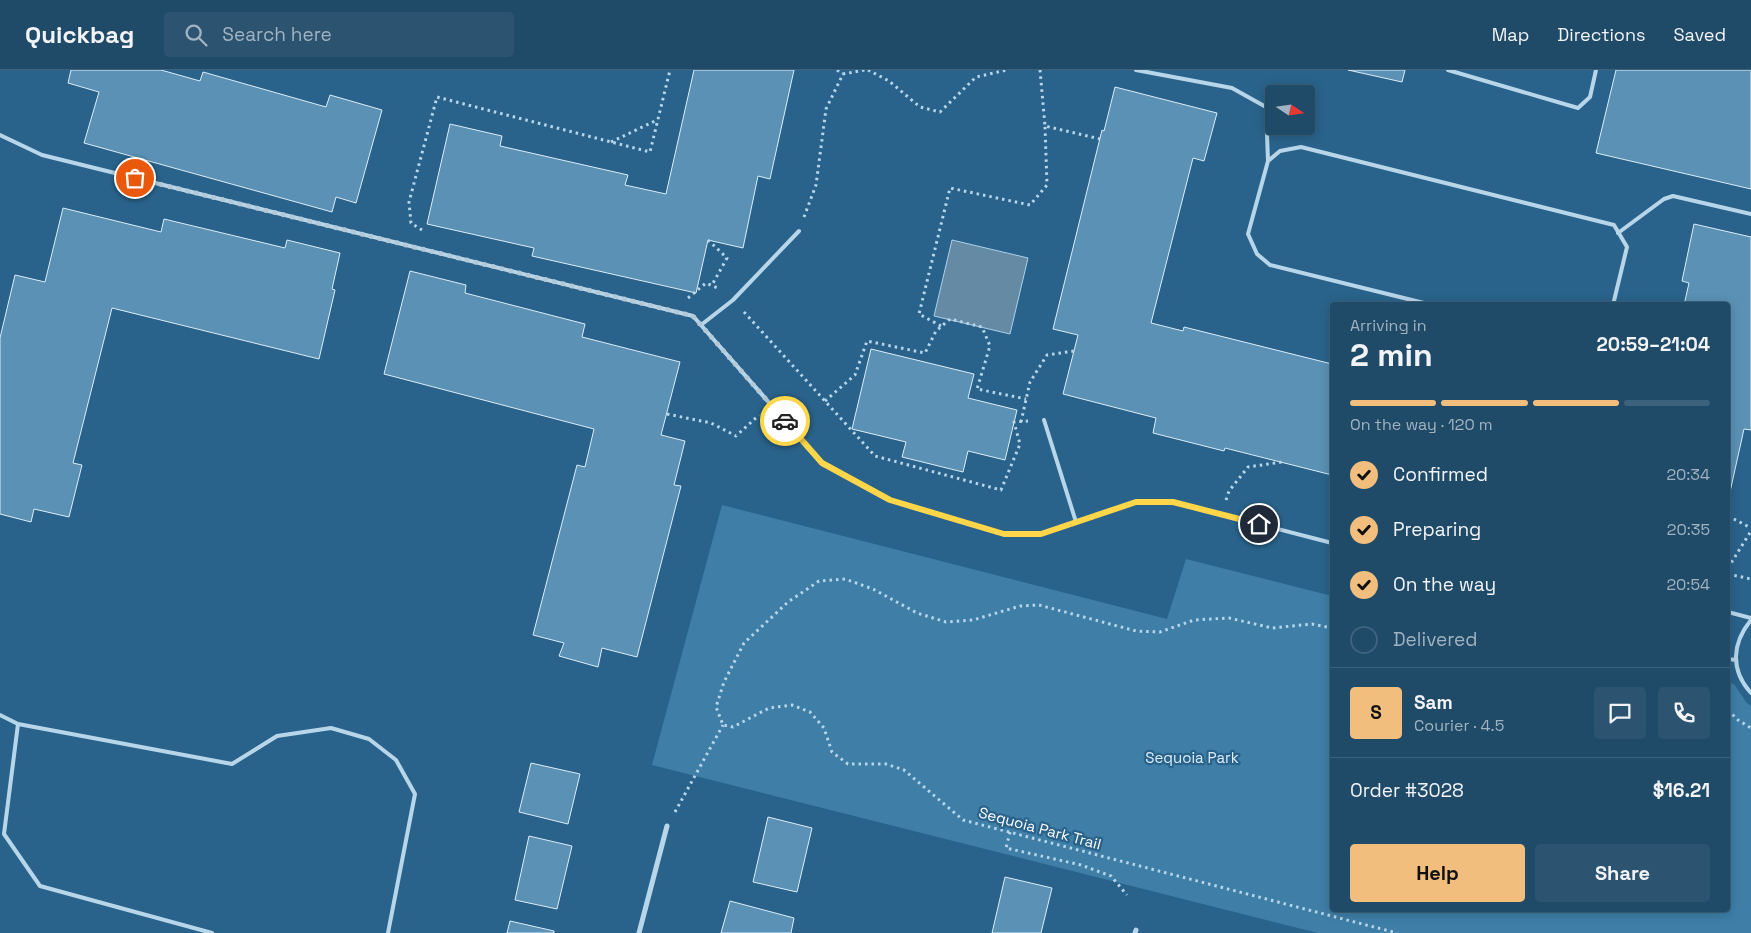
<!DOCTYPE html>
<meta charset="utf-8">
<style>
:root{--surface:#1f4a68;--page:#2c5471;--text:#f1f3f6;--muted:#a1b3c0;--line:#3c627c;--accent:#f1be7e}
body{margin:0;font-family:"Space Grotesk",sans-serif;background:var(--page);color:var(--text);height:100vh;display:flex;flex-direction:column;font-size:19px;white-space:nowrap}
*{box-sizing:border-box;margin:0}
p{font-size:16px;color:var(--muted)}
.icon{flex:none;width:28px;height:28px;fill:none;stroke:currentColor;stroke-width:2;stroke-linecap:round;stroke-linejoin:round}
.map{position:relative;flex:1;overflow:hidden}
.sheet{position:absolute;left:1330px;top:232px;width:400px;height:610px;display:flex;flex-direction:column;background:var(--surface);border-radius:5px;box-shadow:0 2px 12px #0003,0 0 0 1px var(--line)}
.sheet>*{flex:none}
.needle{width:32px;rotate:103deg}
.buttons{position:absolute;left:1265px;top:15px;display:grid;gap:10px}
.buttons a{display:grid;place-items:center;width:50px;height:50px;border-radius:5px;background:var(--surface);box-shadow:0 2px 12px #0003,0 0 0 1px var(--line);font-size:25px}
.pin{position:absolute;display:grid;place-items:center;width:42px;height:42px;color:#fff;margin:-21px;border:2px solid #fff;border-radius:50%;box-shadow:0 1px 5px #0007}
.courier{position:absolute;display:grid;place-items:center;width:50px;height:50px;margin:-25px;border:4px solid #ffd54a;border-radius:50%;background:#fff;color:#222;box-shadow:0 1px 6px #0007}
.headline em{font-style:normal;font-weight:600}
.headline div{display:flex;flex-direction:column-reverse}
.headline{display:flex;align-items:center;justify-content:space-between;height:85px;padding:0 20px}
h1{font-size:32px;font-weight:600;line-height:38px}
.bar{display:grid;grid-template-columns:repeat(4,1fr);gap:8px 5px;align-content:center;height:60px;padding:0 20px}
.bar i{height:6px;border-radius:4px;background:var(--line)}
.bar .selected{background:var(--accent)}
.bar p{grid-column:span 4}
.line{display:flex;align-items:center;gap:12px;padding:0 20px;border-top:1px solid var(--line)}
.line div{flex:1}
.round{display:grid;place-items:center;flex:none;width:52px;height:52px;border-radius:5px;background:var(--page)}
ol{padding:0 20px;list-style:none}
li{display:flex;align-items:center;gap:15px;height:55px}
li p{margin-inline-start:auto}
li .icon{padding:5px;border-radius:50%;background:var(--accent);color:#111;stroke-width:4}
li:last-child{color:var(--muted)}
li i{width:28px;height:28px;border:2px solid var(--line);border-radius:50%}
.button{display:flex;gap:10px;margin-top:auto;padding:10px 20px}
.button a{flex:1;height:58px;border-radius:5px;background:var(--accent);color:#111;font-size:20px;font-weight:600;line-height:58px;text-align:center}
.button a+a{background:var(--page);color:var(--text)}
header{display:flex;align-items:center;gap:30px;box-sizing:border-box;height:70px;padding:0 25px;background:var(--surface);border-bottom:1px solid var(--line)}
header strong{font-size:24px}
nav{display:flex;gap:28px;margin-inline-start:auto;font-size:18px}
.search{width:350px;height:45px;background:var(--page);display:flex;align-items:center;gap:12px;box-sizing:border-box;padding:0 18px;border-radius:5px;color:var(--muted);font-size:19px}
.map>svg:first-child{display:block}
.green{fill:#3e7ea7}
.water{fill:#648aa4;stroke:#acd2ea}
.building{fill:#5a91b5;stroke:#dcedf7}
.lines{fill:none;stroke-linecap:round;stroke-linejoin:round}
.path{stroke:#b8d6e9;stroke-width:3;stroke-dasharray:2.5 4;stroke-linecap:butt}
.service{stroke:#b8d6e9;stroke-width:4}
.minor{stroke:#b8d6e9;stroke-width:5}
.done{stroke:#b4c8d6;stroke-width:5;stroke-dasharray:0 9}
.route{stroke:#ffd54a;stroke-width:6}
.labels{text-anchor:middle;dominant-baseline:central;stroke-width:4.5;stroke-linejoin:round;paint-order:stroke}
.park-label{font-size:15px;fill:#dcedf7;stroke:#29638b}
.street-label{font-size:15px;fill:#fff;stroke:#29638b}
</style>
<header>
<strong>Quickbag</strong>
<div class="search"><svg class="icon" aria-label="search" viewBox="0 0 24 24"><circle cx="10" cy="10" r="6"/><path d="M15 15l6 6"/></svg>Search here</div>
<nav><a>Map</a><a>Directions</a><a>Saved</a></nav>
</header>
<div class="map">
<svg width="1751" height="863" viewBox="0 0 1751 863">
<rect width="100%" height="100%" fill="#29638b"/>
<path class="green" d="M722,435L1167,549L1186,489L1332,526V840H1728V613L1734,614L1746,632L1751,636V863H1318L652,695Z"/>
<path class="water" d="M952,170L1028,188L1010,264L934,246Z"/>
<path class="building" d="M71,0H161L200,11L203,2L326,37L330,25L382,40L356,133L336,127L332,142L84,73L99,22L68,13Z
M694,0H794L770,109L758,106L743,178L708,170L696,223L532,186L534,178L427,154L450,54L502,66L500,76L628,105L625,115L666,124Z
M1348,0H1405L1402,12Z
M1616,0H1751V119L1596,83Z
M1115,17L1217,43L1204,91L1193,88L1151,253L1183,261L1184,257L1332,294V405L1225,378L1224,381L1153,363L1156,348L1063,324L1078,265L1053,259L1102,60L1104,61Z
M63,138L161,162L164,149L285,178L287,170L340,183L332,219L335,220L319,289L112,238L73,393L82,395L69,447L34,439L31,452L0,444V268L15,205L45,212Z
M1694,154L1751,167V360L1744,359L1728,431V235H1684L1689,213L1682,211Z
M410,201L466,215L465,223L585,254L582,267L680,292L661,365L685,371L674,415L681,416L637,587L602,578L598,597L559,586L564,573L533,565L577,395L585,397L594,359L384,304Z
M871,279L974,304L968,328L1017,340L1005,390L968,381L963,402L902,387L906,372L852,359Z
M531,693L580,704L568,754L519,742Z
M768,747L812,758L797,822L753,812Z
M529,766L572,776L557,839L515,830Z
M1005,807L1052,818L1041,863H992Z
M730,831L794,848L791,863H721Z
M510,851L554,861V863H507Z"/>
<g class="lines">
<path class="path" d="M837,0L843,4
M868,0L889,11L920,37L940,42L976,7L1007,0
M1040,0L1045,56L1100,69
M611,72L657,50
M804,147L816,115L826,39L843,4L865,0
M422,160L411,153L409,132L437,27L650,82L670,0
M708,170L727,188L712,215
M688,228L706,213L720,219
M744,242L875,386L1001,420L1020,374L1014,352L1028,351
M941,256L919,244L950,118L1030,135L1047,115L1045,56
M825,331L855,305L867,271L925,283L936,261L950,249L982,257L990,276L977,319L1026,329
M667,344L711,353L736,366L759,345
M1021,352L1030,312L1047,285L1074,281
M1226,430L1229,421L1248,397L1282,392
M1728,446L1751,458
M1728,498L1751,461
M1728,504L1751,509
M1332,561L1327,557L1312,554L1272,558L1229,548L1194,550L1160,562L1136,561L1039,535L1020,536L973,550L946,552L917,543L873,519L845,509L819,511L788,532L744,573L724,612L716,637L723,655L733,657L769,638L792,635L810,642L824,658L832,682L848,694H886L904,700L963,750L1397,863
M1728,640L1738,650L1751,658
M675,742L723,655
M1010,762L1006,778L1081,795L1111,806L1127,825"/>
<path class="service" d="M1136,0L1232,18L1266,37L1268,91
M1448,0L1578,38L1590,27L1596,0
M0,65L42,85L693,246L822,393L889,430L1004,464H1041L1136,432H1173L1332,473
M1618,163L1664,129L1673,126L1751,144
M1432,235L1270,195L1257,184L1248,164L1268,91L1280,81L1301,77L1614,155L1627,177L1613,235
M701,255L733,230L799,161
M1044,350L1076,452
M1728,542L1751,548
M1751,550C1732,573 1730,600 1751,623
M1728,589L1736,590
M0,645L18,654L232,694L277,666L331,658L369,669L396,690L415,724L388,863
M18,654L4,764L40,816L212,863"/>
<path class="minor" d="M639,863L667,756
M1135,863L1136,860"/>
</g>
<g class="lines">
<path class="done" d="M135,108L693,246L785,351"/>
<path class="route" d="M785,351L822,393L890,430L1004,464H1041L1136,432H1173L1259,454"/>
</g>
<g class="labels">
<g class="park-label">
<text x="1192" y="687">Sequoia Park</text>
</g>
<g class="street-label">
<text transform="translate(1040 758) rotate(15)">Sequoia Park Trail</text>
</g>
</g>
</svg>
<div class="buttons">
<a><svg class="needle" viewBox="-14 -14 28 28"><path d="M0-13l5 13h-10z" fill="#e53935"/><path d="M0 13l5-13h-10z" fill="#a1b3c0"/></svg></a>
</div>
<div class="pin" style="left:135px;top:108px;background:#ea580c"><svg class="icon" aria-label="bag" viewBox="0 0 24 24"><path d="M5 8h14l-1 12H6zM9 8a3 3 0 0 1 6 0"/></svg></div>
<div class="pin" style="left:1259px;top:454px;background:#1f2937"><svg class="icon" aria-label="home" viewBox="0 0 24 24"><path d="M3 11l9-7 9 7M6 9v11h12V9"/></svg></div>
<div class="courier" style="left:785px;top:351px"><svg class="icon" aria-label="car" viewBox="0 0 24 24"><path d="M5 17H2v-5l4-1 3-4h7l3 4 3 1v5h-3M9 17h6M6 11h13"/><circle cx="7" cy="17" r="2"/><circle cx="17" cy="17" r="2"/></svg></div>
<section class="sheet">
<div class="headline"><div><h1>2 min</h1><p>Arriving in</p></div><em>20:59–21:04</em></div>
<div class="bar"><i class="selected"></i><i class="selected"></i><i class="selected"></i><i></i><p>On the way · 120 m</p></div>
<ol>
<li><svg class="icon" aria-label="check" viewBox="0 0 24 24"><path d="M5 12l5 5 9-10"/></svg>Confirmed<p>20:34</p></li>
<li><svg class="icon" aria-label="check" viewBox="0 0 24 24"><path d="M5 12l5 5 9-10"/></svg>Preparing<p>20:35</p></li>
<li><svg class="icon" aria-label="check" viewBox="0 0 24 24"><path d="M5 12l5 5 9-10"/></svg>On the way<p>20:54</p></li>
<li><i></i>Delivered</li>
</ol>
<div class="line" style="height:90px"><b class="round" style="background:var(--accent);color:#111">S</b><div><b>Sam</b><p>Courier · 4.5</p></div><a class="round"><svg class="icon" aria-label="chat" viewBox="0 0 24 24"><path d="M4 5h16v11H9l-5 4z"/></svg></a><a class="round"><svg class="icon" aria-label="phone" viewBox="0 0 24 24"><path d="M5 4h4l2 5-3 2q2 4 5 5l2-3 5 2v4C11 20 4 13 5 4z"/></svg></a></div>
<div class="line" style="height:65px"><div>Order #3028</div><b>$16.21</b></div>
<div class="button"><a>Help</a><a>Share</a></div>
</section>
</div>
